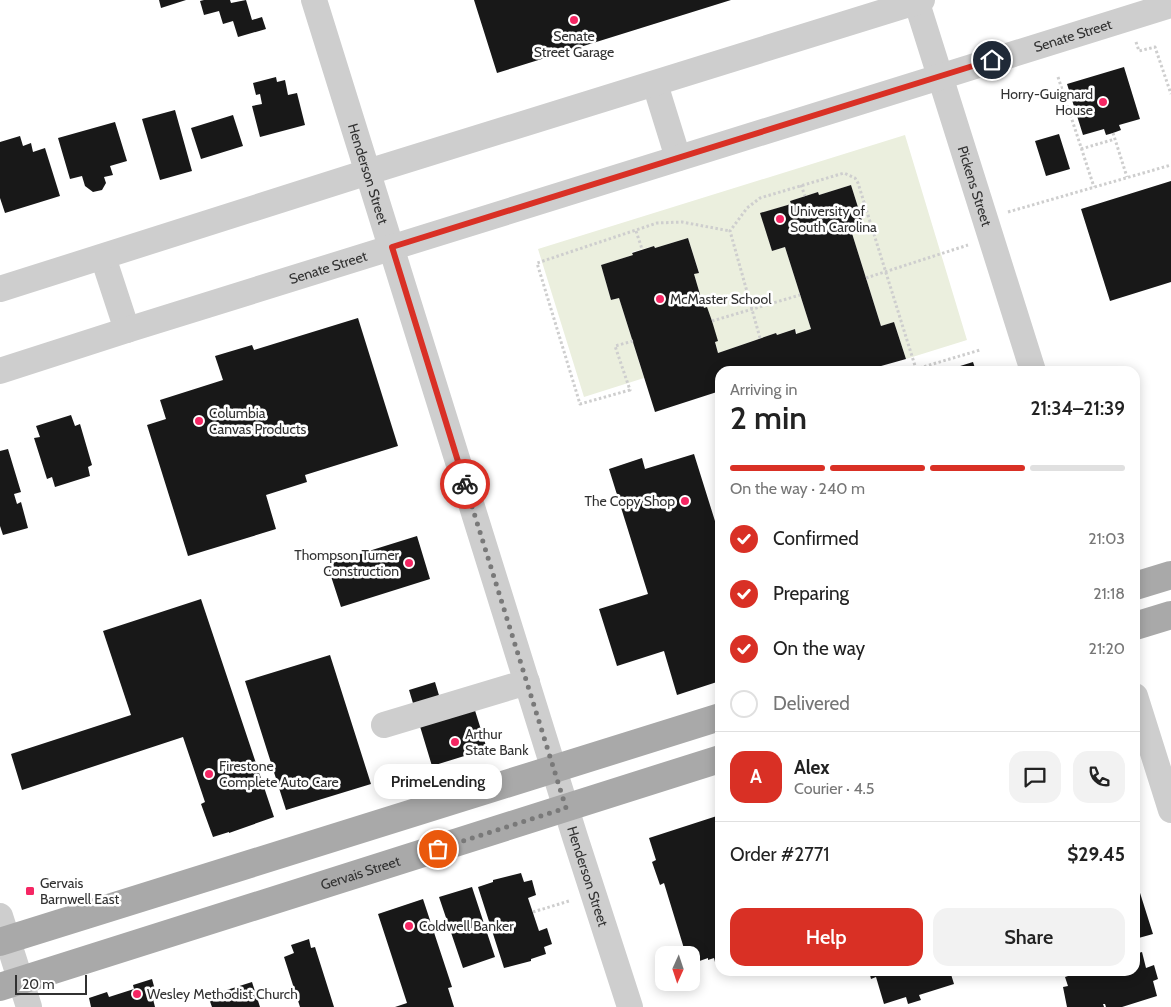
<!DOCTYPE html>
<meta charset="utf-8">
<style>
:root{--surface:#fff;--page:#f2f2f2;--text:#222;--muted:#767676;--line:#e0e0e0;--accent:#d93025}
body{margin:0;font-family:Cabin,sans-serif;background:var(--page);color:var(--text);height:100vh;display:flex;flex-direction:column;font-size:19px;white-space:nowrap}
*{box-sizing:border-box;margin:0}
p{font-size:16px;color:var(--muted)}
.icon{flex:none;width:28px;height:28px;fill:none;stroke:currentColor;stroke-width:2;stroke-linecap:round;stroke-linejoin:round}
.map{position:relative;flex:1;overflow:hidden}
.panel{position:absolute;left:715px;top:366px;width:425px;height:610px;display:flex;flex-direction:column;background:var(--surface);border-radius:15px;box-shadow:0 2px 12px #0003}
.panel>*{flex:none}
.needle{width:32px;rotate:183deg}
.tools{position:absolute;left:655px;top:946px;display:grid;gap:10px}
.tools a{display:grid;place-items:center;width:45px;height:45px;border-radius:10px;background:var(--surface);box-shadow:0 2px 12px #0003;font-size:25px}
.scale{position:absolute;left:15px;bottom:12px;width:72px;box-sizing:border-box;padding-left:5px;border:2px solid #313131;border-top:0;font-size:14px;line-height:18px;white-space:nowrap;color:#313131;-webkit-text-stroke:4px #fff;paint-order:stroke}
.pin{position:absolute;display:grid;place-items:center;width:42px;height:42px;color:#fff;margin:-21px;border:2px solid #fff;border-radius:50%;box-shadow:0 1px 5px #0007}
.courier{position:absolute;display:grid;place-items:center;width:50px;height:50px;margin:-25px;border:4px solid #d93025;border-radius:50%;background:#fff;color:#222;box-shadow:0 1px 6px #0007}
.bubble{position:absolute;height:35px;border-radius:15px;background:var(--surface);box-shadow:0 2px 12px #0003;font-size:16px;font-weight:600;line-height:35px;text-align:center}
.head em{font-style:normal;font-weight:600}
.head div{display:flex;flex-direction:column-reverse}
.head{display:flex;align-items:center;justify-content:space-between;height:85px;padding:0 15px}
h1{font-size:32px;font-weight:600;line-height:38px}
.bar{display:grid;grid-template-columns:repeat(4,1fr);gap:8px 5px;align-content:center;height:60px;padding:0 15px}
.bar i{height:6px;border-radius:4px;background:var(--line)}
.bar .active{background:var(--accent)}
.bar p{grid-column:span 4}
.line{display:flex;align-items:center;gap:12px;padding:0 15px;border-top:1px solid var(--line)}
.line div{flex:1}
.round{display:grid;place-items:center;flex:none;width:52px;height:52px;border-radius:15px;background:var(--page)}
ol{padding:0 15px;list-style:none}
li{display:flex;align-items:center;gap:15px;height:55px}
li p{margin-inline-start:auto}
li .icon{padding:5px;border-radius:50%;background:var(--accent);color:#fff;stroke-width:4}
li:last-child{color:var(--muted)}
li i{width:28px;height:28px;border:2px solid var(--line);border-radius:50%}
.action{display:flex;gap:10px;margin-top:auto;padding:10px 15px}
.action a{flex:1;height:58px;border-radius:15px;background:var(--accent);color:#fff;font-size:20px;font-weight:600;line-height:58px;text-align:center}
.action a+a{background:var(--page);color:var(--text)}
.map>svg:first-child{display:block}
.green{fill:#ebefde}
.building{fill:#181818}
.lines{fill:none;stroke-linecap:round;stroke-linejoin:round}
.path{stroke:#cecece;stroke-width:3;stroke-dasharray:2.5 2.5;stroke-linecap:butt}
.minor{stroke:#cecece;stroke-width:26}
.major{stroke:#a9a9a9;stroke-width:28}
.done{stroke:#797979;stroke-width:5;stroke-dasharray:0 9}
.route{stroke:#d93025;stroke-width:6}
.poi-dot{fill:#f52663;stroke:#fff;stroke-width:2}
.labels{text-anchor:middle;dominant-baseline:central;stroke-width:5;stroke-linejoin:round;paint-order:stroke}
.street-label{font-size:14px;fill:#313131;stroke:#fff}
.poi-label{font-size:14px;fill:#313131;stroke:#fff;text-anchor:start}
</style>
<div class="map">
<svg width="1171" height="1007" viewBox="0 0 1171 1007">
<rect width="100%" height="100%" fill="#fff"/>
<path class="green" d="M905,135L967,340L906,359L894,322L881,326L850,227L863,222L851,185L819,195L818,192L790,201L791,204L761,213L772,251L785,247L811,329L797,334L795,329L777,335L776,333L718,353L707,307L704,308L694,274L699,272L688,238L655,248L654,246L632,252L633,255L601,265L611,300L619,298L644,378L584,397L538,249Z"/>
<path class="building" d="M159,0H186L161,8Z
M204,0H230L231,3L246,0L252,20L262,17L266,29L238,37L233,21L223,24L219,11L204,15L200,1Z
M474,0H731L497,73Z
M1124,67L1140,119L1119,125L1121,130L1113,133L1106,135L1104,129L1083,135L1067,84Z
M276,77L277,82L285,80L288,95L297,93L305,125L260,137L252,106L262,104L260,94L256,95L253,83Z
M175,110L192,171L160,180L142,119Z
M233,115L243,146L201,159L191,128Z
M115,122L127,161L110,166L113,175L104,177L106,183L102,190L93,192L85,186L82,176L70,179L58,138Z
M1059,134L1070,169L1046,176L1035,141Z
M20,136L23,146L31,143L33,152L45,148L60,196L5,213L0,198V142Z
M1171,181V282L1110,301L1081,209Z
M851,185L863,223L850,227L881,326L894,322L906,359L874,368L875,371H720V391L655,412L619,298L611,300L601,265L633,255L632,253L654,246L655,248L688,238L699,273L694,274L704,308L707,307L712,321L718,341L715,342L718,353L776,333L777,335L795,329L796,334L811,329L785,247L772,251L760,213L791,204L790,201L818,192L819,195Z
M358,318L398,446L305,475L307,482L266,495L276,529L188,556L147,425L166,419L160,400L223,380L215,356L252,345L254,350Z
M973,362L976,371H944Z
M71,415L75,426L80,424L92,465L88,467L90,476L55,487L52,477L47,479L34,438L40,437L36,426Z
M8,449L21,492L14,494L17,504L21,502L28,528L3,535L0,526V451Z
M694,454L720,537V681L677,695L664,651L617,666L599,609L648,594L609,469L642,458L645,469Z
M417,536L430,579L341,607L327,564Z
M201,599L274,817L229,833V832L213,837L201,804L205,802L183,737L22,790L11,754L131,715L103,631Z
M330,655L371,784L286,810L245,681Z
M435,682L444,712L473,704L487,749L432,766L409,690Z
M720,815V961L715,962L714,958L708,960V958L691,964V955H686L664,883L660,885L652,862L656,860L649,838Z
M521,873L524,882L532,880L536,895L528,898L539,931L547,928L552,944L544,947L546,954L531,959V961L504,968L478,887L493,882V880Z
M1135,877L1153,934L1135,939Z
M472,887L495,957L463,968L439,897Z
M423,899L452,987L448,988L454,1007H395L407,1003L378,914Z
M309,939L311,948L315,947L334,1007H300L284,957L294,953L291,945Z
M1142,952L1146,968L1154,965L1158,979L1153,981L1157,996L1122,1007H1106L1105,1004H1103L1104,1007H1067L1063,987L1068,986L1065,977L1083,971H1135V954Z
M869,971H950L954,984L919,995L921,1000L908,1004L906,997L884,1004L876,977L871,979Z
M152,979L157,997L153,999L155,1007H91L89,998L107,992L109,997L134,989L133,985Z
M252,982L260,1007H212L208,996Z"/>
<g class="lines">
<path class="path" d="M1136,42L1139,51L1155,47L1171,94
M1058,77L1094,187
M1113,133L1127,177
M1081,149L1115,139
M801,185L805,196
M1008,212L1171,165
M636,231L642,249
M866,278L968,245
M712,321L800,295
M760,338L730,231L747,208L760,198L844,173L855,178L858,183L916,369L980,350
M633,341L615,346L630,390L580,404L537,263L657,223L682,222L730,231
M910,371L916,369
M533,912L569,901"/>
<g class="minor">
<path id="s1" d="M314,0L575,837L630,1007"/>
<path id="s2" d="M916,0L1033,371"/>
<path d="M655,84L678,158"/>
<path d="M103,257L127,330"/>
<path d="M0,289L368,172L922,0"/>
<path id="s3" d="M0,371L127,330L1171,5"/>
<path d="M1135,696L1171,810"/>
<path d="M384,725L527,682"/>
<path d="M0,916L29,1007"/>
</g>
<g class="major">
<path d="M1135,586L1171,575"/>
<path d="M1135,626L1171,615"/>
<path d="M0,942L720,717"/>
<path id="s4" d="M0,987L720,759"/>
</g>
</g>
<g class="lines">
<path class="done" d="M438,849L566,808L465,484"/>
<path class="route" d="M465,484L392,247L992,60"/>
</g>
<g class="poi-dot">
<circle cx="574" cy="20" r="5"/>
<circle cx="1103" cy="102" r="5"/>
<circle cx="780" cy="219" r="5"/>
<circle cx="660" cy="299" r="5"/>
<circle cx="199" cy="421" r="5"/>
<circle cx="685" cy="501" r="5"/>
<circle cx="409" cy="563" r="5"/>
<circle cx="455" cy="742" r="5"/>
<circle cx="209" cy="774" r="5"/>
<rect x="25" y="886" width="10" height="10" rx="2.5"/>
<circle cx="409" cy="926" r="5"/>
<circle cx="137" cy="994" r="5"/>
</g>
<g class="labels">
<g class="street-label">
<text stroke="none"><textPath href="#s3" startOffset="1124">Senate Street</textPath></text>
<text stroke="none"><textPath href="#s1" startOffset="182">Henderson Street</textPath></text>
<text stroke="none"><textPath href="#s2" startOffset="195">Pickens Street</textPath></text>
<text stroke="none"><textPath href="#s3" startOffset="344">Senate Street</textPath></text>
<text stroke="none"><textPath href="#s4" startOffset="378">Gervais Street</textPath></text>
<text stroke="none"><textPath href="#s1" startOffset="918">Henderson Street</textPath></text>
</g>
<g class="poi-label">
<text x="574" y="36" text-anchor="middle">Senate<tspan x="574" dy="16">Street Garage</tspan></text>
<text x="1093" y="94" text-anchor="end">Horry-Guignard<tspan x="1093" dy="16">House</tspan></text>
<text x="790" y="211">University of<tspan x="790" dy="16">South Carolina</tspan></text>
<text x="670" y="299">McMaster School</text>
<text x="209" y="413">Columbia<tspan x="209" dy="16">Canvas Products</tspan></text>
<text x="675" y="501" text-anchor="end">The Copy Shop</text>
<text x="399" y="555" text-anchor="end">Thompson Turner<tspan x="399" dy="16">Construction</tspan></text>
<text x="465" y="734">Arthur<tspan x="465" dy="16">State Bank</tspan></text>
<text x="219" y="766">Firestone<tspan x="219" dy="16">Complete Auto Care</tspan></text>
<text x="40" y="883">Gervais<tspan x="40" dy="16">Barnwell East</tspan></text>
<text x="419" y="926">Coldwell Banker</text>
<text x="147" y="994">Wesley Methodist Church</text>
</g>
</g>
</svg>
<div class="tools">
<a><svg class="needle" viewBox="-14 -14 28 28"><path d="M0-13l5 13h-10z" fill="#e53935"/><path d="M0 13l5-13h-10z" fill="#767676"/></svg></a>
</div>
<div class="scale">20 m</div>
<div class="pin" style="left:438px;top:849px;background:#ea580c"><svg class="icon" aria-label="bag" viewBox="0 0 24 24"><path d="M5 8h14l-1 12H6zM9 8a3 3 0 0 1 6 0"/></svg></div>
<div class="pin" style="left:992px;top:60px;background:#1f2937"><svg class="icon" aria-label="home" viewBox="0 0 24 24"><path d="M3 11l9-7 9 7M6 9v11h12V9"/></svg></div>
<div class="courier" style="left:465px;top:484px"><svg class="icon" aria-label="bike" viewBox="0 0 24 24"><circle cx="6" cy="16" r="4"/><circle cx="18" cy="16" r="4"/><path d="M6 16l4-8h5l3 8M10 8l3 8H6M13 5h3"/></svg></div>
<div class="bubble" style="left:374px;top:764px;width:128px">PrimeLending</div>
<section class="panel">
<div class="head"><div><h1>2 min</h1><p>Arriving in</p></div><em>21:34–21:39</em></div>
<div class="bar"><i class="active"></i><i class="active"></i><i class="active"></i><i></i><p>On the way · 240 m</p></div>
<ol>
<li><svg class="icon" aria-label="check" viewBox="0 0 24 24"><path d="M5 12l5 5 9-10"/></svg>Confirmed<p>21:03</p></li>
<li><svg class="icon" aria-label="check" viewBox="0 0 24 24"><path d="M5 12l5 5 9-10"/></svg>Preparing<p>21:18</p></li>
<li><svg class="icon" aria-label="check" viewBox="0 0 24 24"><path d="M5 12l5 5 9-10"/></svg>On the way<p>21:20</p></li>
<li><i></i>Delivered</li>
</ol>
<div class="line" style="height:90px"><b class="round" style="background:var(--accent);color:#fff">A</b><div><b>Alex</b><p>Courier · 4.5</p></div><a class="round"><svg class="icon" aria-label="chat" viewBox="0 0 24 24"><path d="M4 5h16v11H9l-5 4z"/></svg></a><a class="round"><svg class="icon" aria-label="phone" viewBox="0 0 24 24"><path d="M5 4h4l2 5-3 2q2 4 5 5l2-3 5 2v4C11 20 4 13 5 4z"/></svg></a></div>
<div class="line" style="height:65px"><div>Order #2771</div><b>$29.45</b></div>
<div class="action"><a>Help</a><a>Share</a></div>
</section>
</div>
